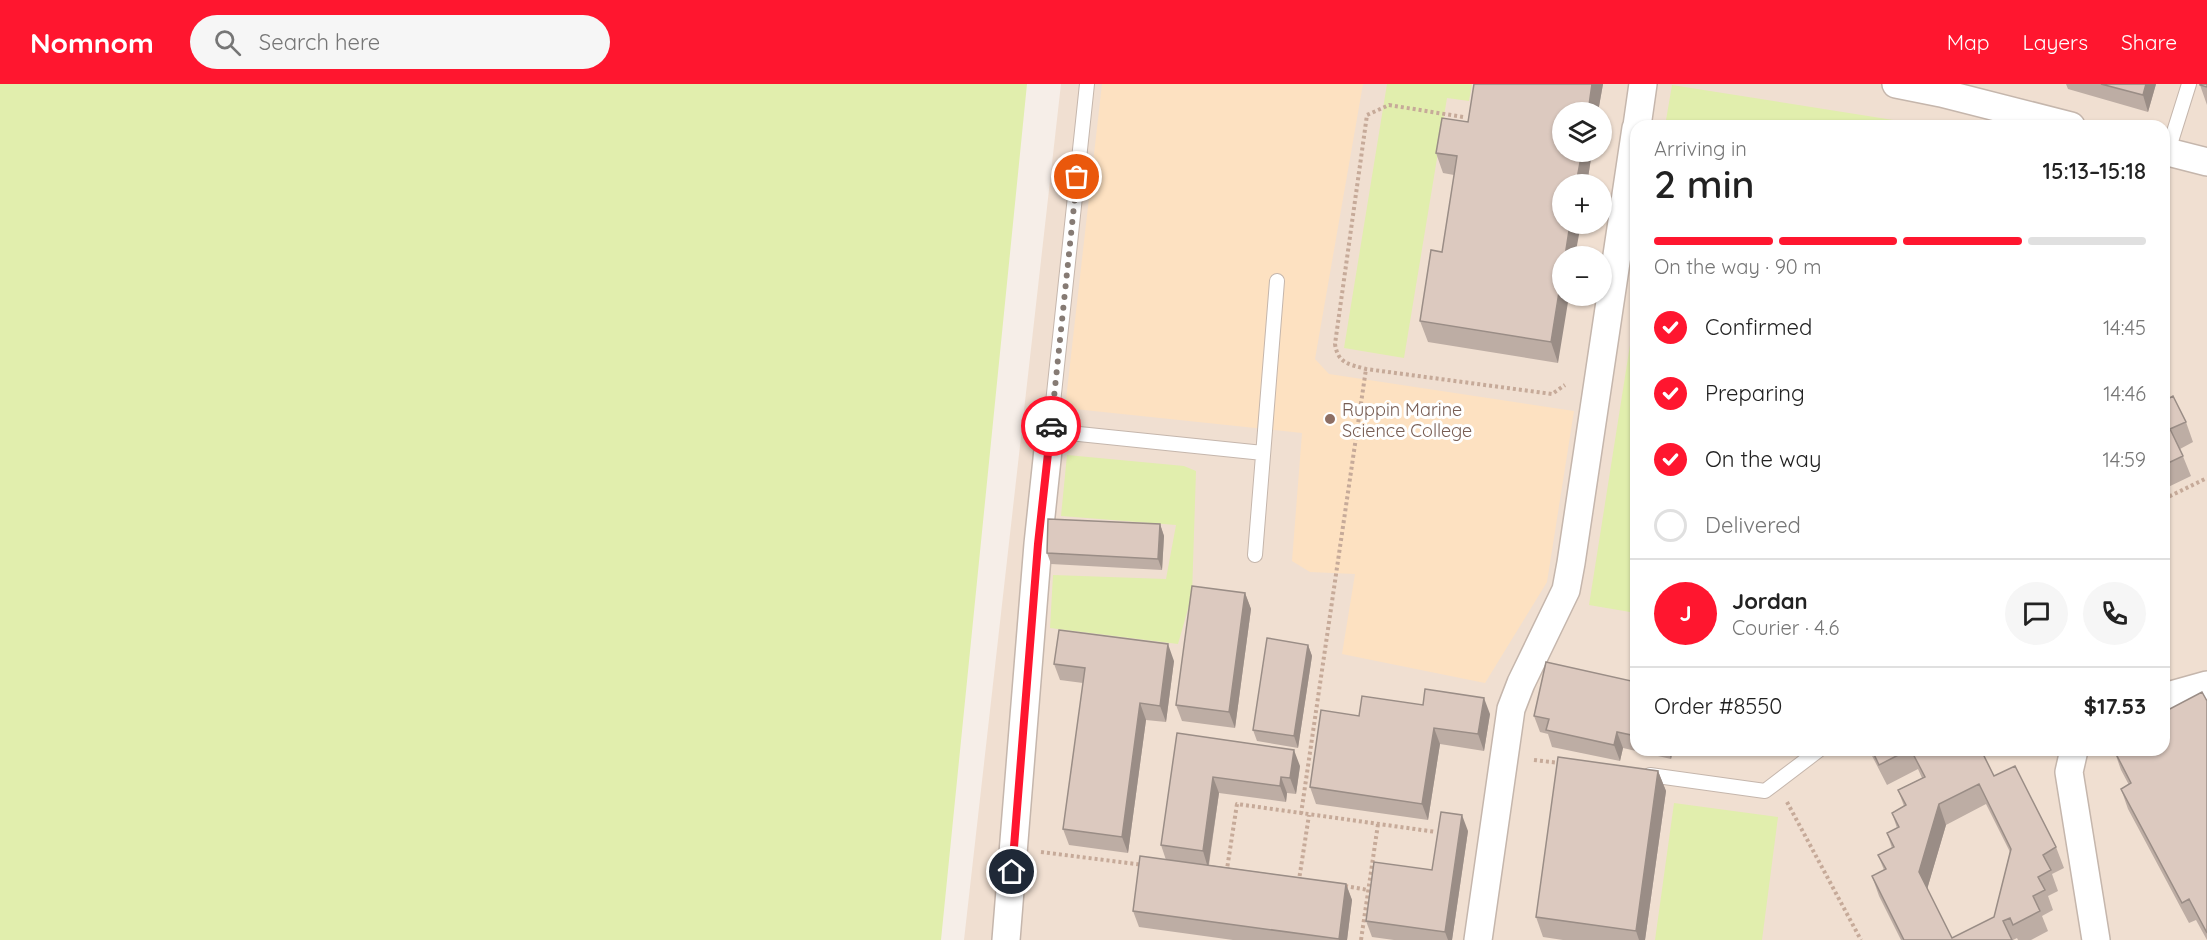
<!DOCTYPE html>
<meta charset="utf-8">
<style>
:root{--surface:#fff;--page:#f6f6f6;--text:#222;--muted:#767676;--line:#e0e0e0;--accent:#ff162f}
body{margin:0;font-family:Quicksand,sans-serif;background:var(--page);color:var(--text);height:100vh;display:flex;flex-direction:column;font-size:22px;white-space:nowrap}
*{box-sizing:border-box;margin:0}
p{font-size:20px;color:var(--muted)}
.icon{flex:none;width:33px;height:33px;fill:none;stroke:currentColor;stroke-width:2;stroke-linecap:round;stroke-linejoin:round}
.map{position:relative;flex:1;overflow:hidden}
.side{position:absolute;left:1630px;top:36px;width:540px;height:636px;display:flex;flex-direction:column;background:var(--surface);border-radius:18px;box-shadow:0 2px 4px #0004}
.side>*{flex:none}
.fabs{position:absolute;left:1552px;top:18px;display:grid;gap:12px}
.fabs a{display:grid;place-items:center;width:60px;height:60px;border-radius:50%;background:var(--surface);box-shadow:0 2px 4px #0004;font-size:30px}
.pin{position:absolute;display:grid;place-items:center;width:51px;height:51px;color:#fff;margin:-26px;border:3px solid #fff;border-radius:50%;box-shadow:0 2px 6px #0007}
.courier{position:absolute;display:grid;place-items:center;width:60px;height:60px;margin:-30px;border:4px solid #ff162f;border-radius:50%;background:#fff;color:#222;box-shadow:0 2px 8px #0007}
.overview em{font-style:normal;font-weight:600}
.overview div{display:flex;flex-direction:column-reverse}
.overview{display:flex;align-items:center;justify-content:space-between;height:102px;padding:0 24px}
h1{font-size:39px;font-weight:600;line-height:45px}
.bar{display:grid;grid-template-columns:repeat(4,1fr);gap:9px 6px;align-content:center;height:72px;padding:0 24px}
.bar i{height:8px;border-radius:4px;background:var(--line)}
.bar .active{background:var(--accent)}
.bar p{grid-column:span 4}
.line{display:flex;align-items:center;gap:15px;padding:0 24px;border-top:2px solid var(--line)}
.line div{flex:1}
.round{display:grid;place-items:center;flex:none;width:63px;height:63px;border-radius:32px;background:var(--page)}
ol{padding:0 24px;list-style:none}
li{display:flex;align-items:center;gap:18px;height:66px}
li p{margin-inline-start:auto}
li .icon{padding:6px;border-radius:50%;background:var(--accent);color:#fff;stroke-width:4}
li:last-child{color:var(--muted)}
li i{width:33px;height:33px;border:3px solid var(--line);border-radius:50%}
header{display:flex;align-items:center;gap:36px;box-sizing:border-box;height:84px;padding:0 30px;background:var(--accent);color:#fff}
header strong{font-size:28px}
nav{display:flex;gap:33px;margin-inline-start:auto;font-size:21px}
.search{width:420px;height:54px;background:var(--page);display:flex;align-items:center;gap:15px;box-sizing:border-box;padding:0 21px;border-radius:33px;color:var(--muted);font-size:22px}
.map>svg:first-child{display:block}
.education{fill:#f0dfd1;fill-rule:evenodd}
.green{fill:#e1eead}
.sand{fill:#fde1c1}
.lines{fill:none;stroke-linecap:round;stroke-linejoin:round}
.service-casing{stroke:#c5b6ac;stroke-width:16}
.minor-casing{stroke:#c5b6ac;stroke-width:30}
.path{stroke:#c6aa99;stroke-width:4;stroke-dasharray:3 3;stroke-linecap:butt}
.service{stroke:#fff;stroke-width:14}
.minor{stroke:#fff;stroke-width:27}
.wall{fill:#bdada4;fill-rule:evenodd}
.shaded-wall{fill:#9a8d86}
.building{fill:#dcc9bf;stroke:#9a8d86;stroke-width:1.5;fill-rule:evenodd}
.done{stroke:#867b74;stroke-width:6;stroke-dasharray:0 10.8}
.route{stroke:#ff162f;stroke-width:8}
.education-dot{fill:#8d6e63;stroke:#fff;stroke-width:2}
.labels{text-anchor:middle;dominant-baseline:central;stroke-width:6;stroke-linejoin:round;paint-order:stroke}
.education-label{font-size:18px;fill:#785e54;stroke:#fff;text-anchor:start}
</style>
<header>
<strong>Nomnom</strong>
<div class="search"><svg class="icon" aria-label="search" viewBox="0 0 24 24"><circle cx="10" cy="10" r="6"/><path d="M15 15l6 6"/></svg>Search here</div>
<nav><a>Map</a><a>Layers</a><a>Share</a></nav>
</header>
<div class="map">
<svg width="2207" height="856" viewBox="0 0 2207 856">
<rect width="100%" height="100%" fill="#f6eee8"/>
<path class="education" d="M1061,0H2207V856H964ZM1563,28H1602V68H1563ZM1636,42H2164V666H1636ZM1563,100H1602V140H1563ZM1563,172H1602V212H1563Z"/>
<path class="green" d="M0,0H1027L941,856H0Z
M1387,0H1472L1469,17L1447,14L1404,274L1344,264Z
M1672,1L1931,42H1665Z
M1636,223V529L1589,521Z
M1067,371L1184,382L1196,387L1192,511L1178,560L1050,544L1053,491L1166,495L1176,441L1061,432Z
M1674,719L1778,733L1762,856H1655Z"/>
<path class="sand" d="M1102,0H1363L1315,275L1329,290L1574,327L1547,498L1485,599L1342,570L1355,490L1310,488L1292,477L1302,349L1065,324Z"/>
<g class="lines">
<g class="service-casing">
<path id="service" d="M1087,0L1050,347L1263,369
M2168,67L2189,0
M1255,471L1277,197
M1650,691L1765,707L1819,666"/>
</g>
<g class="minor-casing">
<path id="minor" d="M1896,0L1941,9L2071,42
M1637,42L1643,0
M2164,67L2207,78
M2164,613L2207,601
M2074,666L2069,688L2096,856
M1006,856L1038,460L1050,347
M1478,856L1511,625L1521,599L1566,506L1571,479L1636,44"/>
</g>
<path class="path" d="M1463,33L1389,21L1367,31L1335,260C1338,280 1349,280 1366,285L1552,310L1565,301
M2164,415L2207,394
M1534,676L1560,679
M1787,718L1861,856
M1301,730L1366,285
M1041,768L1144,781
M1230,786L1227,785L1237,720L1436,748
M1297,796H1299L1309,731
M1345,802L1368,806
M1361,856L1378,740"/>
<use href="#service" class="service"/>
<use href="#minor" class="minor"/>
</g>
<path class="wall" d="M1474,0H1603L1598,28H1563V68H1592L1587,100H1563L1558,279L1428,258L1420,237L1442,168L1454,91L1443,89L1436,69L1468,38Z
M2066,0H2156L2148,28L2068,5Z
M2207,0V21L2200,1Z
M2164,317L2186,338L2193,358L2180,365L2191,392L2164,405Z
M1160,440L1164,452L1162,486L1051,480L1047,469Z
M1245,509L1251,525L1235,644L1182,637L1176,621Z
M1308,561L1312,572L1298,664L1257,657L1253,646Z
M1174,577L1166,638L1146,636L1128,769L1069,761L1063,745L1083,599L1060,596L1054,580Z
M1636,598V666H1673L1671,675L1623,664L1620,677L1552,663L1548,650L1540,648L1534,632Z
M2207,617V856L2196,836L2189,839L2128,725L2121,705L2129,701L2121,686L2114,666Z
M1423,621L1490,630L1484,667L1440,660L1428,736L1316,720L1310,703L1359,632Z
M1177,649L1300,682L1296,710L1287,709L1286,718L1219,709L1209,781L1346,800L1352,816L1347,856H1233L1139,843L1133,827L1166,776L1161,761Z
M1869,666H1972L1973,669L2056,763L2064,784L2052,790L2058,807L2048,812L2053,826L2042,832L2048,847L2031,856H2018L2017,854L2013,856H1901L1879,812L1872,792L1884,786L1878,771L1892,764L1887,749L1897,744L1892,729L1904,722L1898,706L1922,694L1918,685L1887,701ZM1986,720L2010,768L1994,833L1952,854L1927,805L1946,741Z
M1658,687L1666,707L1645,856H1563L1543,853L1536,833Z
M1468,747L1452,856H1394L1372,853L1366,837L1432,786Z"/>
<path class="shaded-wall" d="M1592,0H1603L1598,28H1588Z
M2146,0H2156L2148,28L2143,11Z
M1582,68H1592L1587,100H1576Z
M1570,140H1581L1575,172H1565Z
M1563,183V212H1569L1558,279L1551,258Z
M1160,440L1164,452L1162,486L1158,475Z
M1245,509L1251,525L1235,644L1229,628Z
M1168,560L1174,577L1166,638L1160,622Z
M1308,561L1312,572L1298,664L1294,652Z
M1484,614L1490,630L1484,667L1478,650Z
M1140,619L1146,636L1128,769L1122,753Z
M1434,644L1440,660L1428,736L1422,720Z
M1617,648L1623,664L1620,677L1614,661Z
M1294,666L1300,682L1296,710L1290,694Z
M1668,666H1673L1671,675Z
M1658,687L1666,707L1645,856H1639L1636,847Z
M1213,693L1219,709L1208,784L1203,767Z
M1281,693L1287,709L1286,718L1280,702Z
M1939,720L1946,741L1926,809L1919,788Z
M1462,731L1468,747L1452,856H1448L1445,848Z
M1346,800L1352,816L1347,856H1339Z"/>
<path class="building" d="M1474,0H1592L1588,28H1563V68H1582L1576,100H1563V140H1570L1565,172H1563V183L1551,258L1420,237L1431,166L1442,168L1457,72L1436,69L1442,34L1468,38Z
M2101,0H2146L2143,11Z
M2200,0H2207V3L2200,1Z
M2173,312L2186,338L2170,345L2183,372L2164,381V317Z
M1048,435L1160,440L1158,475L1047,469Z
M1192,502L1245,509L1229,628L1176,621Z
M1059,546L1168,560L1160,622L1140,619L1122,753L1063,745L1085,584L1054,580Z
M1267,554L1308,561L1294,652L1253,646Z
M1546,578L1636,598V652L1617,648L1614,661L1546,646L1549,635L1534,632Z
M1425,605L1484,614L1478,650L1434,644L1422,720L1310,703L1321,626L1359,632L1362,612L1423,621Z
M2202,608L2207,617V849L2189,815L2182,819L2121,705L2131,699L2114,666H2164V628Z
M1177,649L1294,666L1290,694L1281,693L1280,702L1213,693L1203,767L1161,761Z
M1872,666H1908L1879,681Z
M1911,666H1972L1973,669L1981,666L1994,692L2015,682L2056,763L2043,771L2051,786L2038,793L2045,806L2033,812L2040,827L2013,841L2010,834L2003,837L2012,856H1904L1872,792L1886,785L1878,771L1894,763L1887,749L1899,743L1892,729L1906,721L1898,706L1925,693ZM1979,700L2011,765L1994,833L1952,854L1919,788L1939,720Z
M1558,673L1658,687L1636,847L1536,833Z
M1441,728L1462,731L1445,848L1366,837L1374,778L1432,786Z
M1140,772L1346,800L1339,855L1133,827Z"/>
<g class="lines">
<path class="done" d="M1051,342L1077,93"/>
<path class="route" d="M1012,788L1038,460L1051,342"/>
</g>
<circle class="education-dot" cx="1330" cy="335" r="6"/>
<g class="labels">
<g class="education-label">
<text x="1342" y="325">Ruppin Marine<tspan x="1342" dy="21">Science College</tspan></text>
</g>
</g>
</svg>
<div class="fabs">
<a><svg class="icon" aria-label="layers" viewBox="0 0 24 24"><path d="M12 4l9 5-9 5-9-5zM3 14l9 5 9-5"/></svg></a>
<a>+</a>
<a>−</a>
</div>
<div class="pin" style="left:1077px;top:93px;background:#ea580c"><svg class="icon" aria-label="bag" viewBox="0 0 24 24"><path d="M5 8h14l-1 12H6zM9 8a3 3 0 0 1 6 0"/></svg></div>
<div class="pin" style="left:1012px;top:788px;background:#1f2937"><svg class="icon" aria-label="home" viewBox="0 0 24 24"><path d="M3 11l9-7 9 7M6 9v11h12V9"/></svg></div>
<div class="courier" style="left:1051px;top:342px"><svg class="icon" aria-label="car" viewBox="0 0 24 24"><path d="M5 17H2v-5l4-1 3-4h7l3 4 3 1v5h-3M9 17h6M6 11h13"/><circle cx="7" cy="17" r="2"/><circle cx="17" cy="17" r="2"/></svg></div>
<section class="side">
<div class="overview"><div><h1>2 min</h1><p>Arriving in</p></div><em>15:13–15:18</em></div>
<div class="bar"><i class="active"></i><i class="active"></i><i class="active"></i><i></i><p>On the way · 90 m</p></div>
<ol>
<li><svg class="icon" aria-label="check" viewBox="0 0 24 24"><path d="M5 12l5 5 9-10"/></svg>Confirmed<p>14:45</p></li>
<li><svg class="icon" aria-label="check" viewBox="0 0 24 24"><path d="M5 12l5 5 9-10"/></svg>Preparing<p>14:46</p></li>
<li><svg class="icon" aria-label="check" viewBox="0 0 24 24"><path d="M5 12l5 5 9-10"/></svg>On the way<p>14:59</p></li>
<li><i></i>Delivered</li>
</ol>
<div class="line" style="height:108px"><b class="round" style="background:var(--accent);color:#fff">J</b><div><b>Jordan</b><p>Courier · 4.6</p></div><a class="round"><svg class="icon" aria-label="chat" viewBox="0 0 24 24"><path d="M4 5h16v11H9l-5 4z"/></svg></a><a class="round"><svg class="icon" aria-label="phone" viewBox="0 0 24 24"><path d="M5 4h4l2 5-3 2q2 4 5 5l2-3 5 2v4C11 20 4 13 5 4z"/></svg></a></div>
<div class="line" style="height:78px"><div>Order #8550</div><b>$17.53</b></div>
</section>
</div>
